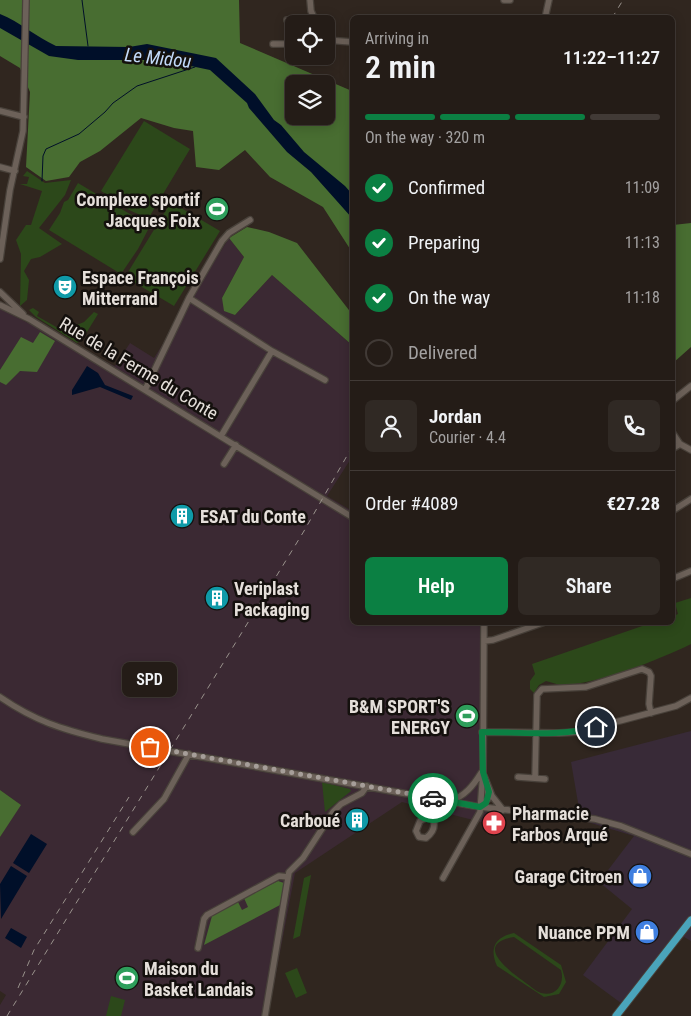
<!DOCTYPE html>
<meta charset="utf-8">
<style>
:root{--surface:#241c17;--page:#302924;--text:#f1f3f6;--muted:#a3a1a1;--line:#413a36;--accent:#0b8043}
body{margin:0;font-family:"Roboto Condensed",sans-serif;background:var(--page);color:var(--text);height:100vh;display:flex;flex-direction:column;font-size:19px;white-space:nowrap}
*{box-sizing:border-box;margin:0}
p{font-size:16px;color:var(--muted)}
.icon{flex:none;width:28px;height:28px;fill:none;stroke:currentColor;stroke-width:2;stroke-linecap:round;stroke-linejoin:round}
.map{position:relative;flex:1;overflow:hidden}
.details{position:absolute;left:350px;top:15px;width:325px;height:610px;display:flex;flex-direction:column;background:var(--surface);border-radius:8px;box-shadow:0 2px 12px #0003,0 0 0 1px var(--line)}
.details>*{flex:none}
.tools{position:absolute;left:285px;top:15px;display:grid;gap:10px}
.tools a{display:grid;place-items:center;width:50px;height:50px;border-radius:8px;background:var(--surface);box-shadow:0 2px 12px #0003,0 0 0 1px var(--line);font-size:25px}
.pin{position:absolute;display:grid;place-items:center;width:42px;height:42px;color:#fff;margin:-21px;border:2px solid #fff;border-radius:50%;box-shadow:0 1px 5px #0007}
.courier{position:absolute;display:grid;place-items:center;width:50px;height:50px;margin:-25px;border:4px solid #0b8043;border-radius:50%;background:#fff;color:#222;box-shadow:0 1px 6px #0007}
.bubble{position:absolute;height:35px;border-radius:8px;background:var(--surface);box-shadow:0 2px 12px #0003,0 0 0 1px var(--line);font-size:16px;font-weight:600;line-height:35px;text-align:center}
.summary em{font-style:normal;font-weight:600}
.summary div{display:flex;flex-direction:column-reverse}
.summary{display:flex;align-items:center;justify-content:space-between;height:85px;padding:0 15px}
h1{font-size:32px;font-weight:600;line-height:38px}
.bar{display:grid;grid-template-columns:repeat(4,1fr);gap:8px 5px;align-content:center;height:60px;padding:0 15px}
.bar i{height:6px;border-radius:4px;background:var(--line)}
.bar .selected{background:var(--accent)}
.bar p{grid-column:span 4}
.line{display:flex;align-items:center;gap:12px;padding:0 15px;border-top:1px solid var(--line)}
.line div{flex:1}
.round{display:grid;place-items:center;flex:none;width:52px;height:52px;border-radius:8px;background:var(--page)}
ol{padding:0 15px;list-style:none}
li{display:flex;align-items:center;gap:15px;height:55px}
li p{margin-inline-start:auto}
li .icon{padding:5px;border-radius:50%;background:var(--accent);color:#fff;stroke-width:4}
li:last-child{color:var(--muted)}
li i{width:28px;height:28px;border:2px solid var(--line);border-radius:50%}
.primary-button{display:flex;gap:10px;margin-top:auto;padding:10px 15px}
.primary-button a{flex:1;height:58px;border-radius:8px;background:var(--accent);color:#fff;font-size:20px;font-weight:600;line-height:58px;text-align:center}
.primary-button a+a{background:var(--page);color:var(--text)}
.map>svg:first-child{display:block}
.commercial{fill:#382a37}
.industrial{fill:#3b2933}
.green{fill:#2c481a;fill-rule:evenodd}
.forest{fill:#486d31;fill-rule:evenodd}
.water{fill:#000f29}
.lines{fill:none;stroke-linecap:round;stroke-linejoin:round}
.stream{stroke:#000f29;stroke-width:1}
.minor-casing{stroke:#48413a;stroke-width:8}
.major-casing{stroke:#48413a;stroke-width:9}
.minor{stroke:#6c6159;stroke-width:5.5}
.major{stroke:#4aa4bb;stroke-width:7}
.rail{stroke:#99928c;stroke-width:1;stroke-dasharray:6 6;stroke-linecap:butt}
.done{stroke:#a69e99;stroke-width:5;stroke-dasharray:0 9}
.route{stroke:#0b8043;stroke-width:6}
.labels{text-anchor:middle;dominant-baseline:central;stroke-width:5;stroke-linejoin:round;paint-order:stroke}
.poi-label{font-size:18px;font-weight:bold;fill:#e5dfda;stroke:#14100d;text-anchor:end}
.street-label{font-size:18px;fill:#e5dfda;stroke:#14100d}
.water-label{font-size:19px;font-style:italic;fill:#c2d9f9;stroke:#14100d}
</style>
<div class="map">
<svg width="691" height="1016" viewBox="0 0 691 1016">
<rect width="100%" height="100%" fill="#30261f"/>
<path class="commercial" d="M691,731V941L684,937L621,1003L583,975L632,909L599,882L634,836L581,820L571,762Z"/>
<path class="industrial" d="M229,238L244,257L222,298L235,315L272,275L352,345V457L327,496L352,511V622L487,623V818L485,823L402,802L295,873L268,1016H0V1005L6,995L0,991V837L19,804L0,790V309L115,366L130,343L154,358Z"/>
<path class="green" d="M144,121L190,149L148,219C143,216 124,208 122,206C115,200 109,196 101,191Z
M27,171L45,183L71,180L65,195L39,228L62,244L40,257L31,259L24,271L29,280L27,300L20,306L21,254L16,240L26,225H31L42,191L20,184H27L29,177L23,176Z
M78,183L150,226L138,249L121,274L49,230L60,213L64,202L68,200Z
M171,202L220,231L174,306L125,277Z
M33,308L39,312L37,316L65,332L67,329L84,322L94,312L98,314L82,340L77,343L36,317L29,310Z
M691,598V644C661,659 593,686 560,685C555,684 551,682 546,681L539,685L534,693L530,689V681L535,674L532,664L651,623L672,622L673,616L678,614L675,603Z
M322,782L350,789L351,791L325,812Z
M311,875L300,936L293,939L304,878Z
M514,933L561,965L566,982L559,994L544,997L497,966C489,948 495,937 514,933ZM514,937L561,970C565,983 557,997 541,993C535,991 528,984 522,980C507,969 474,944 514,937Z
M297,968L307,993L296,998L285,973Z
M111,996L125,1000L121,1016H106Z"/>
<path class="forest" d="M0,0H239L240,43L352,91V252L323,207L270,177L245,150L219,170L196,167L193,131L174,128L141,118L100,151L80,162L69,177L46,181L26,167L30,92L20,68L0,56ZM294,84H326V116H294Z
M691,223V347L673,363V225Z
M247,227L269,232L297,243L352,314V345L272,275L235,315L224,311L222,298L244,257L229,238Z
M40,332L55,341L37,372L20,371L6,385L0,382V370L21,337L33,343Z
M0,790L21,805L0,837Z
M278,881L284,883L280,905L204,945L212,916L238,902L242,910L248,907L244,898Z"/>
<path class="water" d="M0,14C20,22 36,37 56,46L129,47L147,44L216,58L255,94L274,120L281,125L304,152L345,186L352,194V218L311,172L287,152L249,108L247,103L210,70L162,60H78L49,56L0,28Z
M87,366L98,373L105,385L133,396L131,400L100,387L72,395V390Z
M31,834L47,844L29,873L13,863Z
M11,866L27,876L1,919L0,884Z
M11,928L27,937L21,948L5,938Z"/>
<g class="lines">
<path class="stream" d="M82,0L88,46
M42,181L43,156L46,149L79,134L105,112L113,103L137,86L195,67"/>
<g class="minor-casing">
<path id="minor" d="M310,0L311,11L317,24
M504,0H510
M545,18L549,0
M287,20L316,18
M326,40L352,42
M273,44H294
M324,56V60
M0,111L24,117
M0,167L15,171
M0,259L10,190L23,131L26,0
M0,292L23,314
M189,298L272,351L221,436
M0,305L29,319L352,517
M272,351L325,380
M145,390L189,298L222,241L229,233L250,220
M672,401L691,386
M672,432L680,444L691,450
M672,449L680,444
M224,464L236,445
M672,511L691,499
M672,579L691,571
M484,641L493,640L545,622
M0,697C35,721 61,729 102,739L480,807L595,819L621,826L691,854
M482,732L559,733L578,732L676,706L691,698
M484,776L492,796L503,810
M518,777L545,779
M535,778L537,695L542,689L586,687L642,669L649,672L651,676L649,704L651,713
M450,801C465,796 473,786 481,773
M480,807L488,799V790
M432,815L420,821L416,831L419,837L426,838C434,832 436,824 432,815L440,799
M133,832L164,799L189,754
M443,878L480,812L483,772L484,622
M198,948L204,919L207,915L279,876L288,877
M265,1016L289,872L303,858L333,812L341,804L362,793L367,786"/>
</g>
<g class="major-casing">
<path id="major" d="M616,1016L691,920"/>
</g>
<use href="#minor" class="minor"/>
<use href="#major" class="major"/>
<path class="rail" d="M612,18L623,0
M18,988L34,950L129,797
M7,1016L304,531L352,447"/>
</g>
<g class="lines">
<path class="done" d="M150,747L433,798"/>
<path class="route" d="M433,798L480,807L486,803L489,792L483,772L482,732C520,732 559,737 596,727"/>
</g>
<defs>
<g id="stadium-disc" transform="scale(1.25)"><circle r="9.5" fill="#2e9e5b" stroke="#14100d"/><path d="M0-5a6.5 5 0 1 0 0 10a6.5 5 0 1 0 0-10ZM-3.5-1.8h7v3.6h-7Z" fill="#fff"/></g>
<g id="theatre-disc" transform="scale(1.25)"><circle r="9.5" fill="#0f9aa8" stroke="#14100d"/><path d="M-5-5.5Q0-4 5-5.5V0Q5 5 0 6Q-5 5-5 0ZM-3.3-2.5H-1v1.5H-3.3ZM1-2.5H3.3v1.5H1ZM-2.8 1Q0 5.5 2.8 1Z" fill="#fff"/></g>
<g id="building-disc" transform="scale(1.25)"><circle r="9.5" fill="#0f9aa8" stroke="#14100d"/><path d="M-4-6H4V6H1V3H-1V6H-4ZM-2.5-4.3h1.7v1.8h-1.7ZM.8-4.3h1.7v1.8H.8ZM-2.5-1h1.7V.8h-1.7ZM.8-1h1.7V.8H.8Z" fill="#fff"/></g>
<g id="pharmacy-disc" transform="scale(1.25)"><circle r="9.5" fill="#e0444e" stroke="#14100d"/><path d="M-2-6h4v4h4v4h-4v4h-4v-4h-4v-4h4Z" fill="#fff"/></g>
<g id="shop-disc" transform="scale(1.25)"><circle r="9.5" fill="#3f7fe0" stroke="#14100d"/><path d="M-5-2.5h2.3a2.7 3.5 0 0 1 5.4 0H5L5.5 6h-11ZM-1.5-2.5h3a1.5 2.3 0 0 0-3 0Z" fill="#fff"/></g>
</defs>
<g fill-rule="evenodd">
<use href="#stadium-disc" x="217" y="209"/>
<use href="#theatre-disc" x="65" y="287"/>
<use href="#building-disc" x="182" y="516"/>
<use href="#building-disc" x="217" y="598"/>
<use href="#stadium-disc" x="467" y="716"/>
<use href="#building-disc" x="357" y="820"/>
<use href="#pharmacy-disc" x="494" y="823"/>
<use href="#shop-disc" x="640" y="876"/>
<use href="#shop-disc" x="647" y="932"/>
<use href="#stadium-disc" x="127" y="978"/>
</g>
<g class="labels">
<g class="poi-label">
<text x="200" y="199">Complexe sportif<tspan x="200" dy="21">Jacques Foix</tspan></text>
<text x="82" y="277" text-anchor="start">Espace François<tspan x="82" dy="21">Mitterrand</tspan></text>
<text x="200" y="516" text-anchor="start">ESAT du Conte</text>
<text x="234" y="588" text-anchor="start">Veriplast<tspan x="234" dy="21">Packaging</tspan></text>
<text x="450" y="706">B&amp;M SPORT'S<tspan x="450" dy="21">ENERGY</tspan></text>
<text x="512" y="813" text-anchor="start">Pharmacie<tspan x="512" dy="21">Farbos Arqué</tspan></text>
<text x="340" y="820">Carboué</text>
<text x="622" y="876">Garage Citroen</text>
<text x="630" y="932">Nuance PPM</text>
<text x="144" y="968" text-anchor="start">Maison du<tspan x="144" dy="21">Basket Landais</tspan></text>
</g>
<g class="street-label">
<text transform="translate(139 368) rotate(31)">Rue de la Ferme du Conte</text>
</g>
<g class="water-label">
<text transform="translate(158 58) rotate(6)">Le Midou</text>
</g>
</g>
</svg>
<div class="tools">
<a><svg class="icon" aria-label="locate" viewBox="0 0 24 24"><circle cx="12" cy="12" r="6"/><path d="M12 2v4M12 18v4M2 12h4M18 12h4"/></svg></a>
<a><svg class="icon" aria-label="layers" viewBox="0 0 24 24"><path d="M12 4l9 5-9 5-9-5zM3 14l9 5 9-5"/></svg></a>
</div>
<div class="pin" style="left:150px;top:747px;background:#ea580c"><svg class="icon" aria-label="bag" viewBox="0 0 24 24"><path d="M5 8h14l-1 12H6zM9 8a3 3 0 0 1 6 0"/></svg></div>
<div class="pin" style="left:596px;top:727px;background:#1f2937"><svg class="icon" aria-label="home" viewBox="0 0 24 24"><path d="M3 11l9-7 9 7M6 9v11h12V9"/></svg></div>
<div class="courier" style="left:433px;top:798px"><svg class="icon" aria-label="car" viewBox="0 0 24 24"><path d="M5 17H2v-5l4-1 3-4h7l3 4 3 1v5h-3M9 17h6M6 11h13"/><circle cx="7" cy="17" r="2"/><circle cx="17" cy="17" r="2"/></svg></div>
<div class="bubble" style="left:122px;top:662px;width:55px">SPD</div>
<section class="details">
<div class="summary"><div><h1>2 min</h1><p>Arriving in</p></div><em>11:22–11:27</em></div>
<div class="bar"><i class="selected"></i><i class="selected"></i><i class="selected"></i><i></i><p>On the way · 320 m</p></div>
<ol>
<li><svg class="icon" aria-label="check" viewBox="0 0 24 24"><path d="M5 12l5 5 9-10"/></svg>Confirmed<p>11:09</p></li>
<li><svg class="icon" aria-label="check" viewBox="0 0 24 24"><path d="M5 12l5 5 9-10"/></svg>Preparing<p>11:13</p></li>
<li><svg class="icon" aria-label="check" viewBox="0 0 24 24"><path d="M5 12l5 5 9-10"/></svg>On the way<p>11:18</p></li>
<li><i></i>Delivered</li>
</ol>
<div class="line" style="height:90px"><a class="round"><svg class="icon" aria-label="person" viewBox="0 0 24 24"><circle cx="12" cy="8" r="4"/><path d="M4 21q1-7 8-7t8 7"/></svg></a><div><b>Jordan</b><p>Courier · 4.4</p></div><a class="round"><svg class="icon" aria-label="phone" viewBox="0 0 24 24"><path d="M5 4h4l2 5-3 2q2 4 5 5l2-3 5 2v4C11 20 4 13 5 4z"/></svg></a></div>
<div class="line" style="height:65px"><div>Order #4089</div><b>€27.28</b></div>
<div class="primary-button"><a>Help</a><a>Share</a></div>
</section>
</div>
